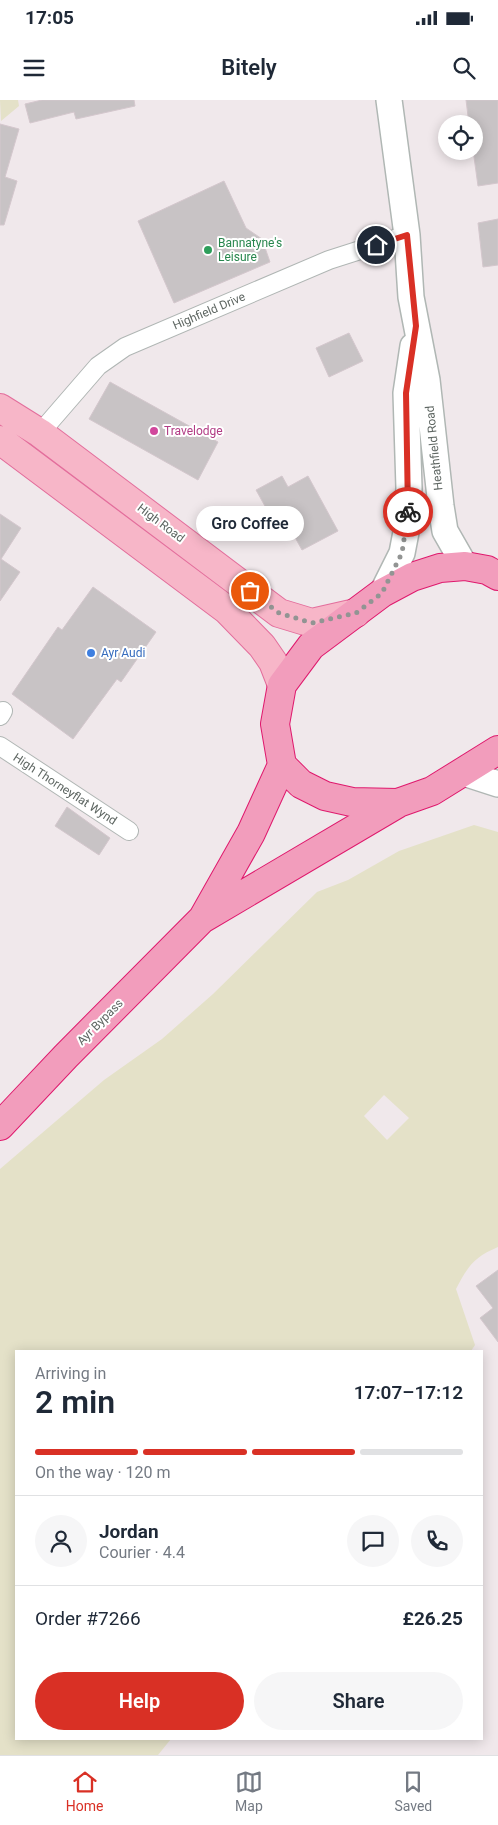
<!DOCTYPE html>
<meta charset="utf-8">
<style>
:root{--surface:#fff;--page:#f6f6f7;--text:#1f2937;--muted:#747a83;--line:#e0e1e3;--accent:#d93025}
body{margin:0;font-family:Roboto,sans-serif;background:var(--page);color:var(--text);height:100vh;display:flex;flex-direction:column;font-size:19px;white-space:nowrap}
*{box-sizing:border-box;margin:0}
p{font-size:16px;color:var(--muted)}
.icon{flex:none;width:28px;height:28px;fill:none;stroke:currentColor;stroke-width:2;stroke-linecap:round;stroke-linejoin:round}
.map{position:relative;flex:1;overflow:hidden}
.panel{position:absolute;left:15px;top:1250px;width:468px;height:390px;display:flex;flex-direction:column;background:var(--surface);border-radius:0px;box-shadow:0 2px 12px #0003}
.panel>*{flex:none}
.controls{position:absolute;left:438px;top:15px;display:grid;gap:10px}
.controls a{display:grid;place-items:center;width:45px;height:45px;border-radius:50%;background:var(--surface);box-shadow:0 2px 12px #0003;font-size:25px}
.pin{position:absolute;display:grid;place-items:center;width:42px;height:42px;color:#fff;margin:-21px;border:2px solid #fff;border-radius:50%;box-shadow:0 1px 5px #0007}
.courier{position:absolute;display:grid;place-items:center;width:50px;height:50px;margin:-25px;border:4px solid #d93025;border-radius:50%;background:#fff;color:#222;box-shadow:0 1px 6px #0007}
.bubble{position:absolute;height:35px;border-radius:18px;background:var(--surface);box-shadow:0 2px 12px #0003;font-size:16px;font-weight:600;line-height:35px;text-align:center}
.overview em{font-style:normal;font-weight:600}
.overview div{display:flex;flex-direction:column-reverse}
.overview{display:flex;align-items:center;justify-content:space-between;height:85px;padding:0 20px}
h1{font-size:32px;font-weight:600;line-height:38px}
.bar{display:grid;grid-template-columns:repeat(4,1fr);gap:8px 5px;align-content:center;height:60px;padding:0 20px}
.bar i{height:6px;border-radius:4px;background:var(--line)}
.bar .active{background:var(--accent)}
.bar p{grid-column:span 4}
.line{display:flex;align-items:center;gap:12px;padding:0 20px;border-top:1px solid var(--line)}
.line div{flex:1}
.round{display:grid;place-items:center;flex:none;width:52px;height:52px;border-radius:26px;background:var(--page)}
.button{display:flex;gap:10px;margin-top:auto;padding:10px 20px}
.button a{flex:1;height:58px;border-radius:30px;background:var(--accent);color:#fff;font-size:20px;font-weight:600;line-height:58px;text-align:center}
.button a+a{background:var(--page);color:var(--text)}
.status{display:flex;justify-content:space-between;align-items:center;height:35px;padding:0 25px;background:var(--surface);direction:ltr}
.status svg{height:14px;fill:currentColor}
header{display:flex;justify-content:space-between;align-items:center;height:65px;padding:0 20px;background:var(--surface);font-size:22px;font-weight:600}
.dock{display:flex;justify-content:space-around;align-items:center;height:70px;border-top:1px solid var(--line);background:var(--surface);font-size:14px;color:var(--muted)}
.dock a{display:grid;justify-items:center;gap:2px}
.dock .active{color:var(--accent)}
.map>svg:first-child{display:block}
.green{fill:#e4e1c8;fill-rule:evenodd}
.building{fill:#c8c3c5;stroke:#d4c7cd}
.lines{fill:none;stroke-linecap:round;stroke-linejoin:round}
.street-casing{stroke:#b0b6b4;stroke-width:20}
.secondary-casing{stroke:#b0b7b4;stroke-width:28}
.primary-casing{stroke:#e36e9c;stroke-width:30}
.highway-casing{stroke:#df196d;stroke-width:30}
.street{stroke:#fff;stroke-width:18}
.secondary{stroke:#fff;stroke-width:25}
.primary{stroke:#f7b6c8;stroke-width:28}
.highway{stroke:#f29dbc;stroke-width:28}
.done{stroke:#929493;stroke-width:5;stroke-dasharray:0 9}
.route{stroke:#d93025;stroke-width:6}
.leisure-dot{fill:#2e9e5b;stroke:#fff;stroke-width:2}
.hotel-dot{fill:#d1479c;stroke:#fff;stroke-width:2}
.shop-dot{fill:#3f7fe0;stroke:#fff;stroke-width:2}
.labels{text-anchor:middle;dominant-baseline:central;stroke-width:4;stroke-linejoin:round;paint-order:stroke}
.leisure-label{font-size:12px;fill:#27864d;stroke:#fff;text-anchor:start}
.street-label{font-size:12px;fill:#5f6763;stroke:#fff}
.hotel-label{font-size:12px;fill:#b23c85;stroke:#fff;text-anchor:start}
.shop-label{font-size:12px;fill:#366cbe;stroke:#fff;text-anchor:start}
</style>
<div class="status"><b>17:05</b><svg viewBox="0 0 49 12"><path d="M0 12V9h3v3zM5 12V6h3v6zM10 12V3h3v9zM15 12V0h3v12zM26 1h20v11H26zM47 4h2v5h-2z"/></svg></div>
<header><svg class="icon" aria-label="menu" viewBox="0 0 24 24"><path d="M4 6h16M4 12h16M4 18h16"/></svg>Bitely<svg class="icon" aria-label="search" viewBox="0 0 24 24"><circle cx="10" cy="10" r="6"/><path d="M15 15l6 6"/></svg></header>
<div class="map">
<svg width="498" height="1655" viewBox="0 0 498 1655">
<rect width="100%" height="100%" fill="#f0e8eb"/>
<path class="green" d="M0,0H18L19,6L1,21Z
M474,725L498,732V1147C474,1157 468,1166 456,1189L475,1245L471,1251H16V1639H171L158,1655H0V1069L104,980L162,939L213,894L317,792L348,780L399,751ZM384,995L409,1018L387,1040L364,1016Z"/>
<path class="building" d="M42,0H134L135,6L76,19L74,12L30,23L25,4Z
M466,0H498V83L478,86L474,57V24H469Z
M0,24L19,29L5,77L17,81L4,125H0Z
M224,81L246,128L262,139L270,162L174,203L138,121Z
M498,119V165L483,167L478,123Z
M349,233L363,261L329,277L316,248Z
M110,282L218,342L198,380L89,319Z
M282,376L288,387L308,376L338,431L302,450L281,412L271,417L256,390Z
M0,414L21,428L1,459L20,472L0,501Z
M93,487L156,532L121,582L117,579L73,639L12,594L58,527L62,530Z
M67,707L110,738L99,755L55,726Z
M498,1170V1242L480,1218L493,1208L476,1186Z"/>
<g class="lines">
<g class="street-casing">
<path id="street" d="M40,333L98,266L125,247L329,160L407,135
M0,616L3,611
M0,646L129,731"/>
</g>
<g class="secondary-casing">
<path id="secondary" d="M389,0L407,135L411,197L427,280L441,406L445,431L465,466
M382,493L402,453L407,427L409,388L406,293L413,246
M464,673L498,684"/>
</g>
<g class="primary-casing">
<path id="primary" d="M0,308L40,333L279,513L312,523L356,513
M0,340L227,510L262,546L273,562L282,585"/>
</g>
<g class="highway-casing">
<path id="highway" d="M498,476L487,470L465,466L440,468L412,477L382,493L311,546L282,585L275,624L282,665L301,684L325,696L352,702L398,703L432,691L498,650
M203,818L251,733L282,665
M0,1026L66,956L202,819L397,704"/>
</g>
<use href="#street" class="street"/>
<use href="#secondary" class="secondary"/>
<use href="#primary" class="primary"/>
<use href="#highway" class="highway"/>
</g>
<g class="lines">
<path class="done" d="M250,491L279,513L312,523L356,513L382,493L402,453L408,412"/>
<path class="route" d="M376,145L407,135L416,226L406,293L408,412"/>
</g>
<circle class="leisure-dot" cx="208" cy="150" r="5"/>
<circle class="hotel-dot" cx="154" cy="331" r="5"/>
<circle class="shop-dot" cx="91" cy="553" r="5"/>
<g class="labels">
<g class="leisure-label">
<text x="218" y="143">Bannatyne's<tspan x="218" dy="14">Leisure</tspan></text>
</g>
<g class="street-label">
<text transform="translate(209 211) rotate(-23)">Highfield Drive</text>
<text transform="translate(434 348) rotate(-96)">Heathfield Road</text>
<text transform="translate(161 423) rotate(37)">High Road</text>
<text transform="translate(65 689) rotate(33)">High Thorneyflat Wynd</text>
<text transform="translate(100 922) rotate(-45)">Ayr Bypass</text>
</g>
<g class="hotel-label">
<text x="164" y="331">Travelodge</text>
</g>
<g class="shop-label">
<text x="101" y="553">Ayr Audi</text>
</g>
</g>
</svg>
<div class="controls">
<a><svg class="icon" aria-label="locate" viewBox="0 0 24 24"><circle cx="12" cy="12" r="6"/><path d="M12 2v4M12 18v4M2 12h4M18 12h4"/></svg></a>
</div>
<div class="pin" style="left:250px;top:491px;background:#ea580c"><svg class="icon" aria-label="bag" viewBox="0 0 24 24"><path d="M5 8h14l-1 12H6zM9 8a3 3 0 0 1 6 0"/></svg></div>
<div class="pin" style="left:376px;top:145px;background:#1f2937"><svg class="icon" aria-label="home" viewBox="0 0 24 24"><path d="M3 11l9-7 9 7M6 9v11h12V9"/></svg></div>
<div class="courier" style="left:408px;top:412px"><svg class="icon" aria-label="bike" viewBox="0 0 24 24"><circle cx="6" cy="16" r="4"/><circle cx="18" cy="16" r="4"/><path d="M6 16l4-8h5l3 8M10 8l3 8H6M13 5h3"/></svg></div>
<div class="bubble" style="left:196px;top:406px;width:108px">Gro Coffee</div>
<section class="panel">
<div class="overview"><div><h1>2 min</h1><p>Arriving in</p></div><em>17:07–17:12</em></div>
<div class="bar"><i class="active"></i><i class="active"></i><i class="active"></i><i></i><p>On the way · 120 m</p></div>
<div class="line" style="height:90px"><a class="round"><svg class="icon" aria-label="person" viewBox="0 0 24 24"><circle cx="12" cy="8" r="4"/><path d="M4 21q1-7 8-7t8 7"/></svg></a><div><b>Jordan</b><p>Courier · 4.4</p></div><a class="round"><svg class="icon" aria-label="chat" viewBox="0 0 24 24"><path d="M4 5h16v11H9l-5 4z"/></svg></a><a class="round"><svg class="icon" aria-label="phone" viewBox="0 0 24 24"><path d="M5 4h4l2 5-3 2q2 4 5 5l2-3 5 2v4C11 20 4 13 5 4z"/></svg></a></div>
<div class="line" style="height:65px"><div>Order #7266</div><b>£26.25</b></div>
<div class="button"><a>Help</a><a>Share</a></div>
</section>
</div>
<nav class="dock">
<a class="active"><svg class="icon" aria-label="home" viewBox="0 0 24 24"><path d="M3 11l9-7 9 7M6 9v11h12V9"/></svg>Home</a>
<a><svg class="icon" aria-label="map" viewBox="0 0 24 24"><path d="M3 6l6-2 6 2 6-2v14l-6 2-6-2-6 2zM9 4v14M15 6v14"/></svg>Map</a>
<a><svg class="icon" aria-label="saved" viewBox="0 0 24 24"><path d="M7 4h10v16l-5-4-5 4z"/></svg>Saved</a>
</nav>
